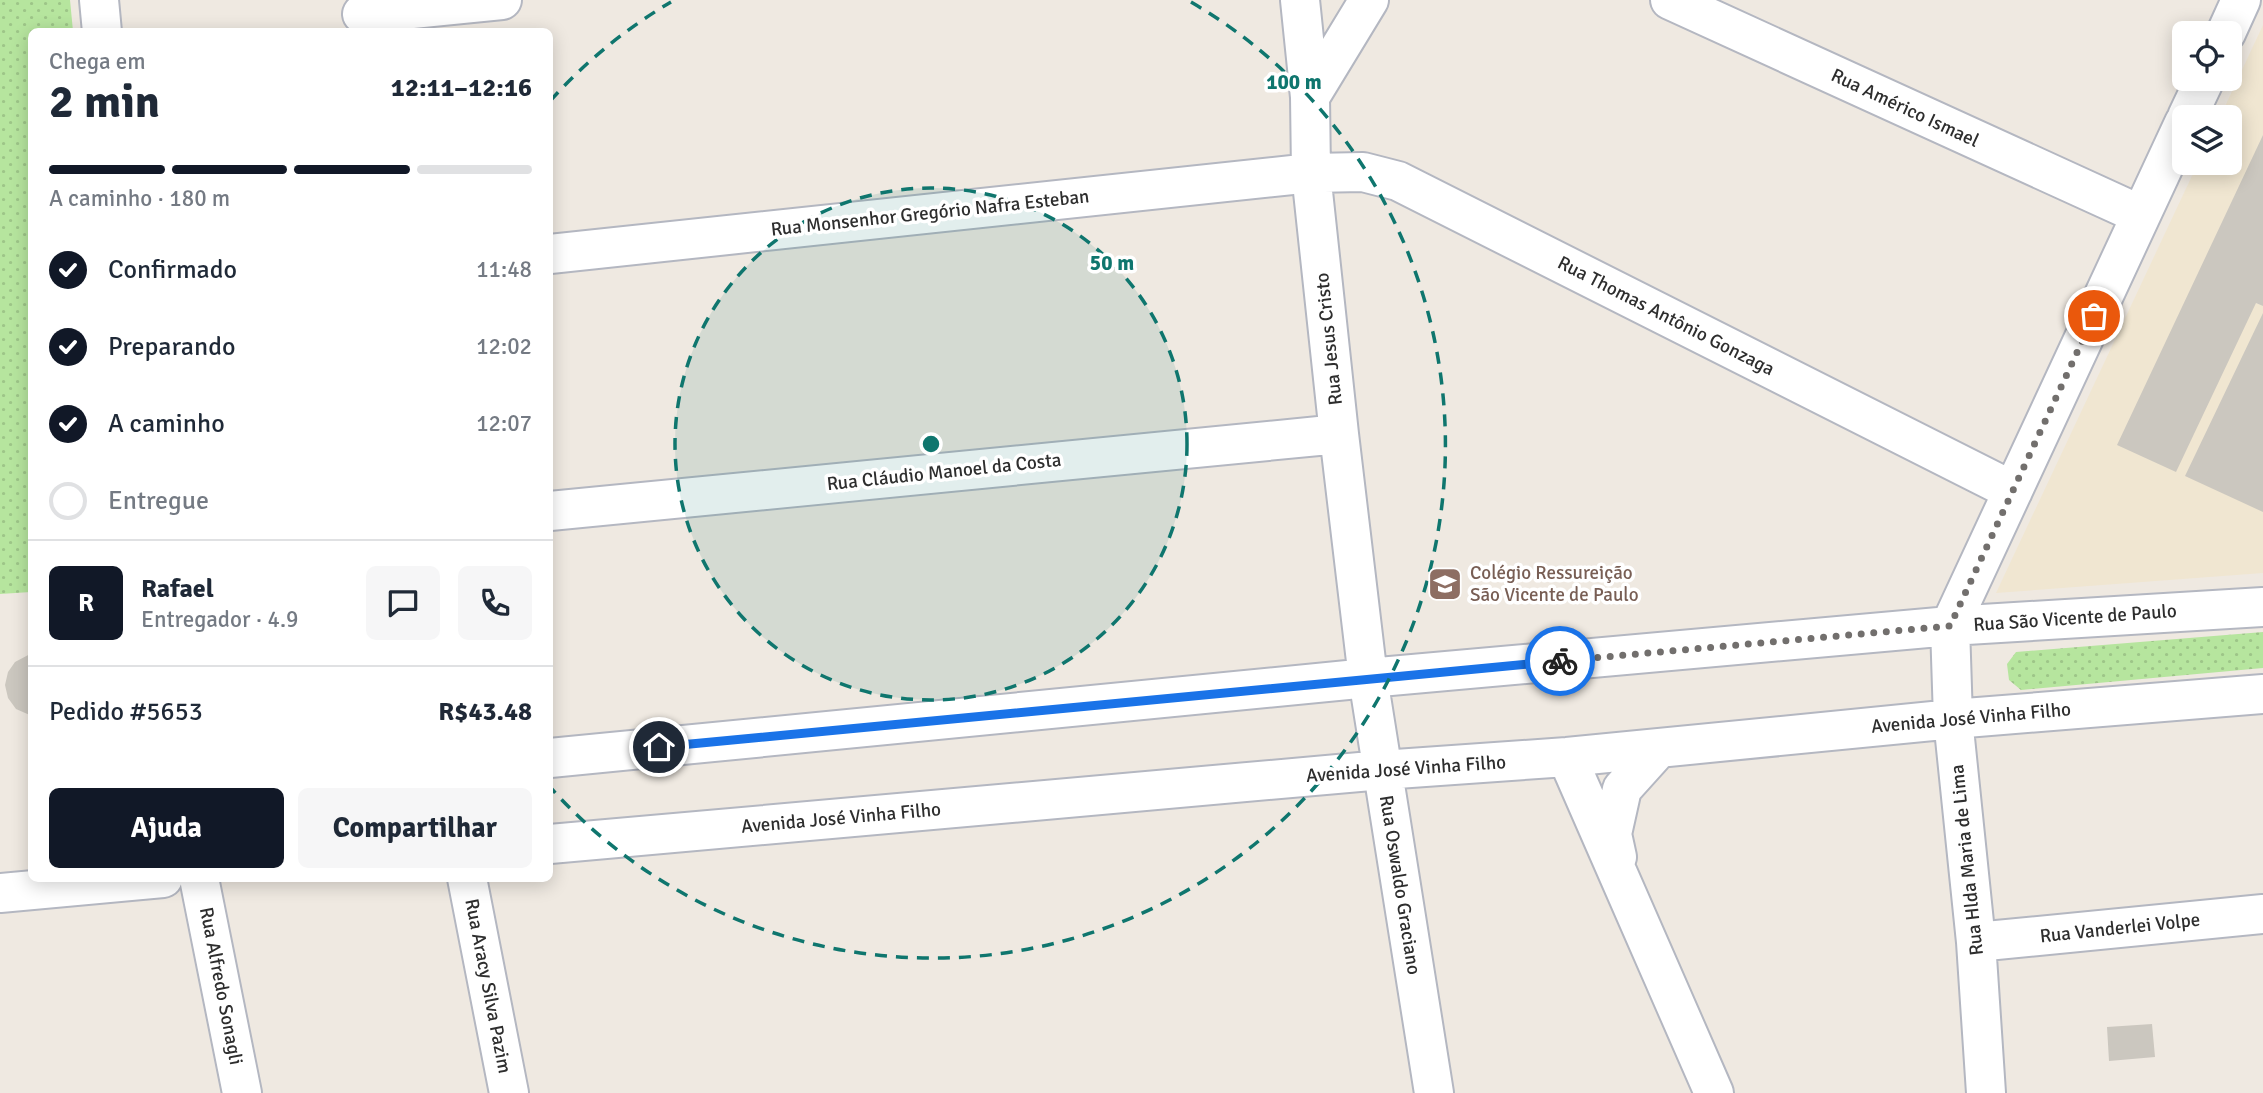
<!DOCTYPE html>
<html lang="pt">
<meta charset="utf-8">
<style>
:root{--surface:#fff;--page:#f6f6f7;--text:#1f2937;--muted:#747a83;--line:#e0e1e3;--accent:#111827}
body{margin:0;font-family:Signika,sans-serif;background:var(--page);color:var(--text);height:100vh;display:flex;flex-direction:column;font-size:26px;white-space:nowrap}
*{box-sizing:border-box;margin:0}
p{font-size:23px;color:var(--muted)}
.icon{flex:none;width:38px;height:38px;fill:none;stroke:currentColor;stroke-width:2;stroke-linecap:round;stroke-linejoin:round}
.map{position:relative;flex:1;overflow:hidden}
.panel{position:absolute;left:28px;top:28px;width:525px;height:854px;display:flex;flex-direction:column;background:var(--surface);border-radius:10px;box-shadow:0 4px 18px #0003}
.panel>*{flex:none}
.controls{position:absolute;left:2172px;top:21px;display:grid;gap:14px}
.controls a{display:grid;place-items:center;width:70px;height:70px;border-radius:10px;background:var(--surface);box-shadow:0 4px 18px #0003;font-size:35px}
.pin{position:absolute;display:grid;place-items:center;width:60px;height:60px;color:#fff;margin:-30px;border:4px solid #fff;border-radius:50%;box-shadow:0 2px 7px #0007}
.courier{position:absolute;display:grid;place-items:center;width:70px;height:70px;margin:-35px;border:5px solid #1a73e8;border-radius:50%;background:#fff;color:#222;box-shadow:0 2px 9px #0007}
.headline em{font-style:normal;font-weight:700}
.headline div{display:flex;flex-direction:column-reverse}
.headline{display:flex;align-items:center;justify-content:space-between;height:119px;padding:0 21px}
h1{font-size:46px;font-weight:700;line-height:52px}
.bar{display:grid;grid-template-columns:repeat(4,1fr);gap:10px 7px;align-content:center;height:84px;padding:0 21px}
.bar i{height:9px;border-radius:5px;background:var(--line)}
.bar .selected{background:var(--accent)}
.bar p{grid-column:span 4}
.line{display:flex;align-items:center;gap:18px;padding:0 21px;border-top:2px solid var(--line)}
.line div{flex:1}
.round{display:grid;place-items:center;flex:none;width:74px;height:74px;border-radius:10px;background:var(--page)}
ol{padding:0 21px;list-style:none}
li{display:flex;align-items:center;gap:21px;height:77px}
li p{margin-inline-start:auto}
li .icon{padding:7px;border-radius:50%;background:var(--accent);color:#fff;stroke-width:4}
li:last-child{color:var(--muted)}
li i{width:38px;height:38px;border:4px solid var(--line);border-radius:50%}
.cta{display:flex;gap:14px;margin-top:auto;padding:14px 21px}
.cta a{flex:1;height:80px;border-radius:10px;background:var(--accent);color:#fff;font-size:28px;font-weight:700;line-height:80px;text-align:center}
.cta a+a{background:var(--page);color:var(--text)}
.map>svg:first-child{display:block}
.education{fill:#f0e6d1}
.green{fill:url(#green-dots)}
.building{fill:#cbc7bf}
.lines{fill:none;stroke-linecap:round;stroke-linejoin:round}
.minor-casing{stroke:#b4b7c1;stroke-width:42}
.minor{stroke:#fff;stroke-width:38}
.done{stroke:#726f6d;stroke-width:7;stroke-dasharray:0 12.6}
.route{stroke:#1a73e8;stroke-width:9}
.ring{fill:none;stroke:#0f766e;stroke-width:3.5;stroke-dasharray:12 9}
.labels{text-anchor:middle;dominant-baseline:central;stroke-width:7;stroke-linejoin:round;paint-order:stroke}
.street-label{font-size:19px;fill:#2e2e2e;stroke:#fff}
.education-label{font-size:19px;fill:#785e54;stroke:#fff;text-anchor:start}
.centre{fill:#0f766e;stroke:#fff;stroke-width:3.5}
.ring-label{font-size:21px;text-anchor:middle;font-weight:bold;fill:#0f766e;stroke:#fff;stroke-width:7;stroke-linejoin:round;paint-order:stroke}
</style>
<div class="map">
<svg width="2263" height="1093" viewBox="0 0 2263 1093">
<defs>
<pattern id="green-dots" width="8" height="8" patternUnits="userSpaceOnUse" patternTransform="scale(1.75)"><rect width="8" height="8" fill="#b6e59e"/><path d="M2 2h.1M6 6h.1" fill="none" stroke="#9dc588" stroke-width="1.8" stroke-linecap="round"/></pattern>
</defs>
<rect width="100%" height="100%" fill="#efe9e1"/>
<path class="education" d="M2263,25V135L2256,303L2263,306V573L1996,593L2198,163H2230V117H2220Z"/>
<path class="green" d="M0,0H70L73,31L32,32L31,592L0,594Z
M2263,632V668L2021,690L2009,680L2007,664L2016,652Z"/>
<path class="building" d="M2263,135V306L2256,303L2176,472L2117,445Z
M2263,313V512L2185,476Z
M32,653V716L16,709L8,698L5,685L8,672L15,662Z
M2152,1024L2155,1057L2109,1061L2107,1027Z"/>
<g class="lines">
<g class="minor-casing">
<path id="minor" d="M99,0L102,32
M1300,0L1310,97L1311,173L1339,434L1368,678L1434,1093
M1670,0L2141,215
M362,14L502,0
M2226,33L2241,0
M1310,97L1369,0
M2187,117L2205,79
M550,254L1311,173L1363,172L1398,181L2013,491
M550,511L1339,434
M1567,757L1714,1093
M550,758L1368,678L1950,626L2263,607
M550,844L1382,770L1567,757L1953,719L2263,694
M1617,857L1612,834L1622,789L1659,748
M199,878L242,1093
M467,878L509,1093
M0,893L163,878
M1976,942L2263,914
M1986,1093L1976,942L1953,719L1950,626L2184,123"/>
</g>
<use href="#minor" class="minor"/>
</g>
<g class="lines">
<path class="done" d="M1560,661L1950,626L2094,316"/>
<path class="route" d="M659,747L1560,661"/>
</g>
<circle cx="931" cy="444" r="256" fill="#0f766e" fill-opacity=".12"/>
<g class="ring">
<circle cx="931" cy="444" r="256"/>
<path d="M550 101A513 513 0 0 1 671 2M1191 2A513 513 0 1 1 550 787"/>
</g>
<defs>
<g id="school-square" transform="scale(1.75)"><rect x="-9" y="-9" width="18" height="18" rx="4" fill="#8d6e63" stroke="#fff"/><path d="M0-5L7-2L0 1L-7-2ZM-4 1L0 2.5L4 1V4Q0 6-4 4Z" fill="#fff"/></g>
</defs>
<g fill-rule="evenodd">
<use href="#school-square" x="1445" y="584"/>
</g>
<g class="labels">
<g class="street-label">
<text transform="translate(1905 108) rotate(25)">Rua Américo Ismael</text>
<text transform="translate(930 213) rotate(-6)">Rua Monsenhor Gregório Nafra Esteban</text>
<text transform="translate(1666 316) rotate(27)">Rua Thomas Antônio Gonzaga</text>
<text transform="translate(1329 339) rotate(-96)">Rua Jesus Cristo</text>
<text transform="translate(944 472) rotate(-6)">Rua Cláudio Manoel da Costa</text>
<text transform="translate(2075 618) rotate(-4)">Rua São Vicente de Paulo</text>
<text transform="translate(1971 718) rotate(-5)">Avenida José Vinha Filho</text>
<text transform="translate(1406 769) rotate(-4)">Avenida José Vinha Filho</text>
<text transform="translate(841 818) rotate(-5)">Avenida José Vinha Filho</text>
<text transform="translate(1967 860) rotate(-96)">Rua Hlda Maria de Lima</text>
<text transform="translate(1400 885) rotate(81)">Rua Oswaldo Graciano</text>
<text transform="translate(2120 928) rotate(-6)">Rua Vanderlei Volpe</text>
<text transform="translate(221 986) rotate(79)">Rua Alfredo Sonagli</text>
<text transform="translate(488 986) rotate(79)">Rua Aracy Silva Pazim</text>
</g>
<g class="education-label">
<text x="1470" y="573">Colégio Ressureição<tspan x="1470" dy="22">São Vicente de Paulo</tspan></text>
</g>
</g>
<circle cx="931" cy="444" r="10" class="centre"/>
<g class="ring-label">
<text x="1294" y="89">100 m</text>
<text x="1112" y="270">50 m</text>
</g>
</svg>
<div class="controls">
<a><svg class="icon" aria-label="locate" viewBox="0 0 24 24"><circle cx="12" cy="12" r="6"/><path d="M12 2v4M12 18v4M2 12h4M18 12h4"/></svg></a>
<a><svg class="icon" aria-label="layers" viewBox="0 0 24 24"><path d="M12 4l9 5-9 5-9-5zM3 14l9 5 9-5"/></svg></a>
</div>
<div class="pin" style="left:2094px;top:316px;background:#ea580c"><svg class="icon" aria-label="bag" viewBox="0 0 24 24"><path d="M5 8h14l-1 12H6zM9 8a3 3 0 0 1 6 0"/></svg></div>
<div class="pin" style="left:659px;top:747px;background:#1f2937"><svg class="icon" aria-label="home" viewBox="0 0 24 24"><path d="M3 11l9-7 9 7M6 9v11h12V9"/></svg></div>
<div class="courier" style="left:1560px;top:661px"><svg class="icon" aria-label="bike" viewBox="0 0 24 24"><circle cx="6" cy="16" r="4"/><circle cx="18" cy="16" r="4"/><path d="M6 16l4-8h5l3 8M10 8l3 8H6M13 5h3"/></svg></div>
<section class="panel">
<div class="headline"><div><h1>2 min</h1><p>Chega em</p></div><em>12:11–12:16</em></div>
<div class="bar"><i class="selected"></i><i class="selected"></i><i class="selected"></i><i></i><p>A caminho · 180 m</p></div>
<ol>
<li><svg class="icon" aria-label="check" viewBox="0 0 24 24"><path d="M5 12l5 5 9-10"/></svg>Confirmado<p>11:48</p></li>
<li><svg class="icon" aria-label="check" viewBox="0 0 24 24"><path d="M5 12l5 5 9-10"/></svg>Preparando<p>12:02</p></li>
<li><svg class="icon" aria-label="check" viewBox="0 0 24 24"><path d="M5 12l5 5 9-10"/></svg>A caminho<p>12:07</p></li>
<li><i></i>Entregue</li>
</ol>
<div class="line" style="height:126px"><b class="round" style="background:var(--accent);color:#fff">R</b><div><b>Rafael</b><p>Entregador · 4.9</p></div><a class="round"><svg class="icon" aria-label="chat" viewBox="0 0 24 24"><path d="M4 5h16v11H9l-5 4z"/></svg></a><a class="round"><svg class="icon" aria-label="phone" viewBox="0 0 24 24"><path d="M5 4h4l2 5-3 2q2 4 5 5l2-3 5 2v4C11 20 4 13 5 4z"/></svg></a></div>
<div class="line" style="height:91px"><div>Pedido #5653</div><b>R$43.48</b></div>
<div class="cta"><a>Ajuda</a><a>Compartilhar</a></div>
</section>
</div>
